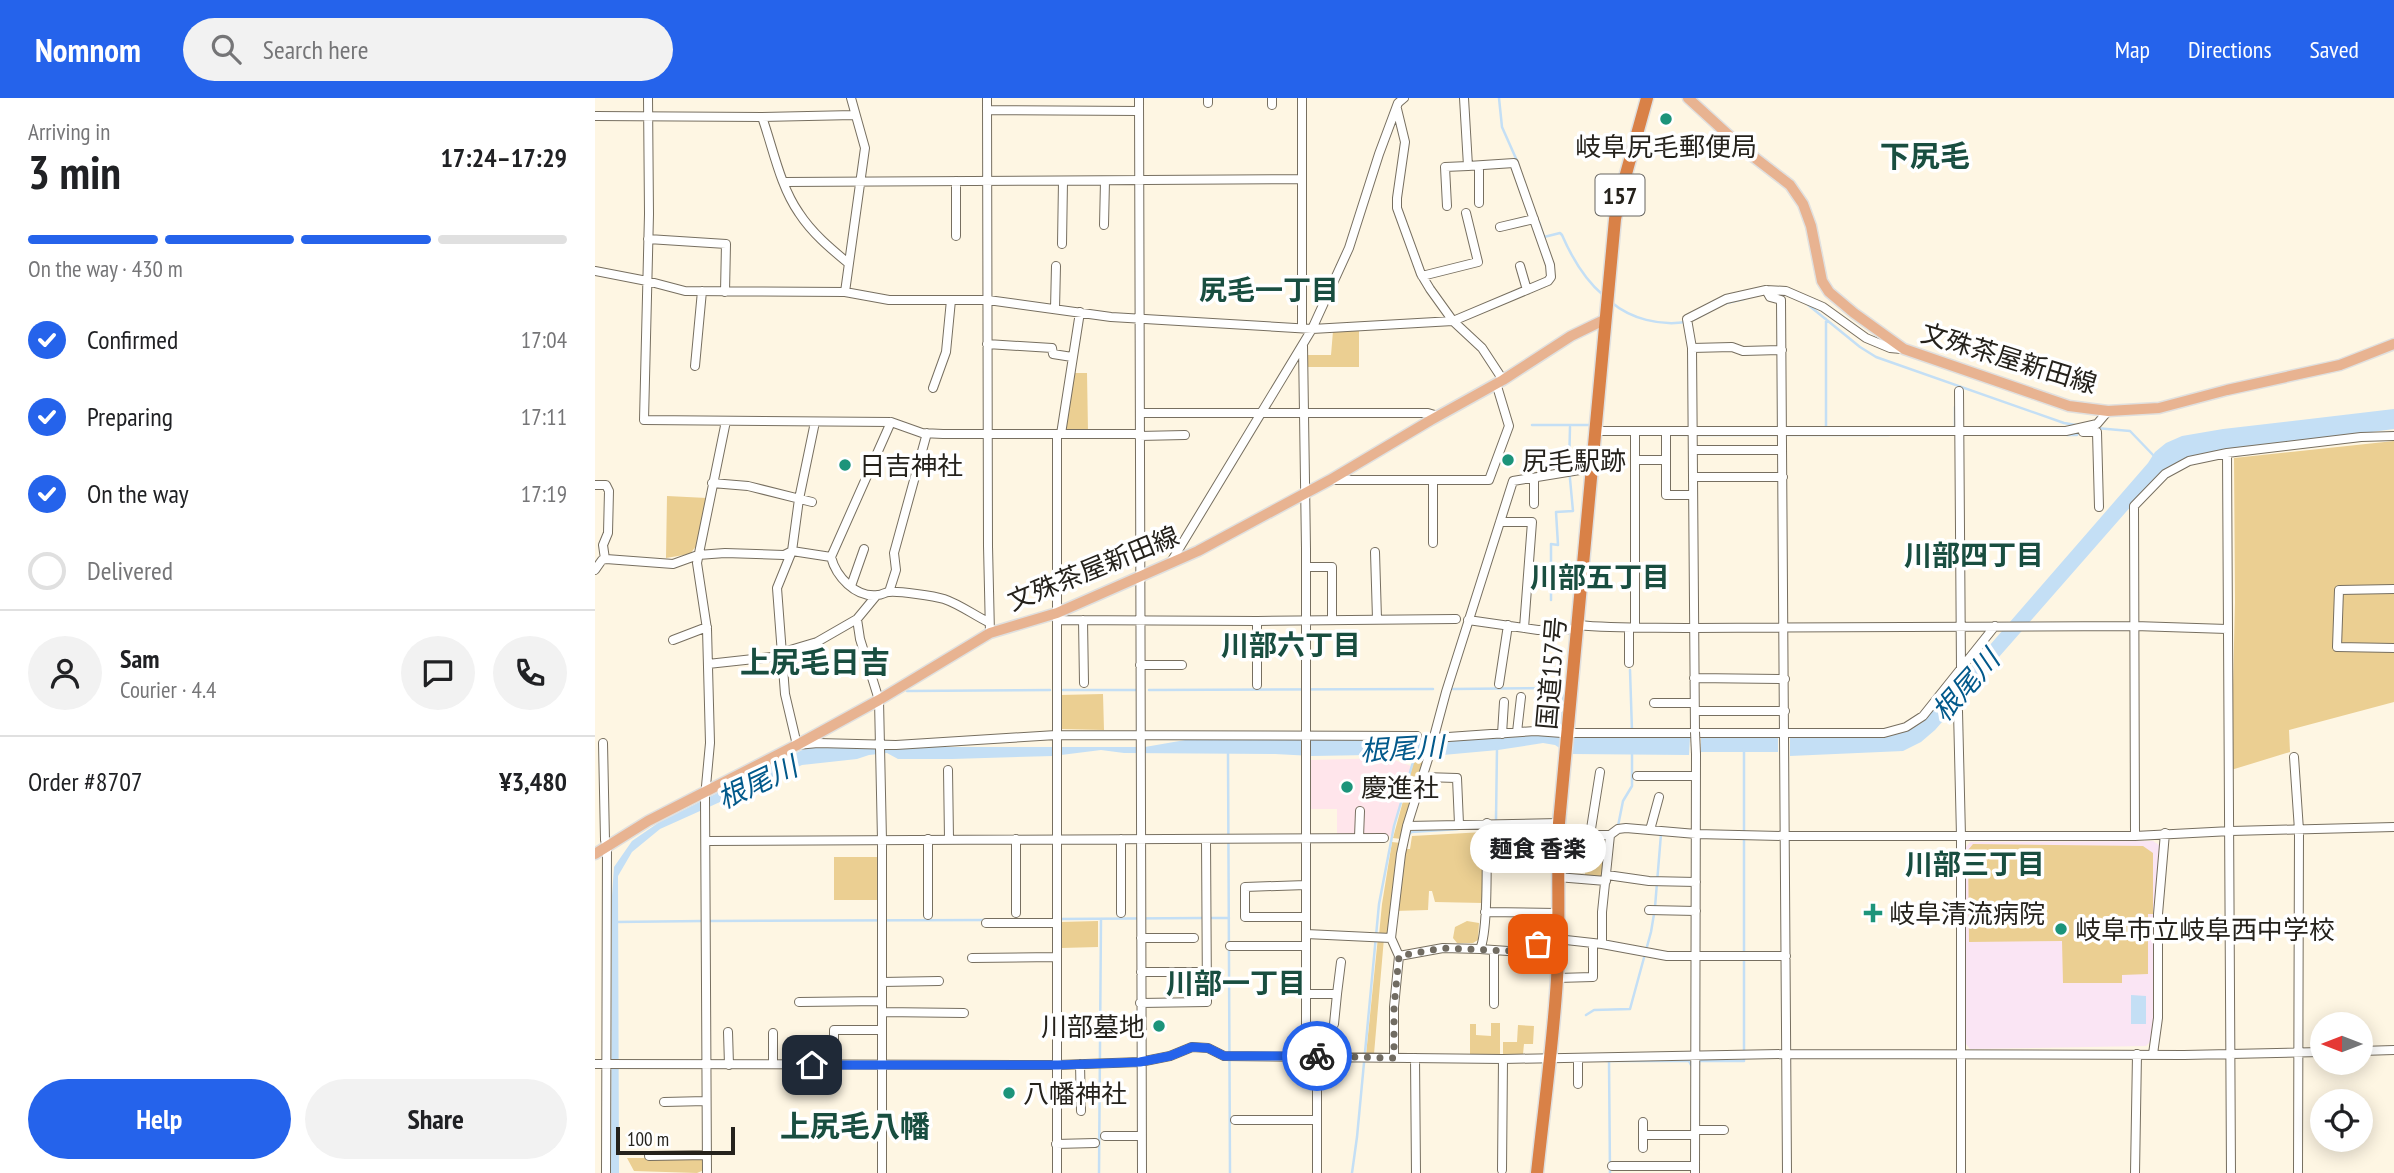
<!DOCTYPE html>
<meta charset="utf-8">
<style>
:root{--surface:#fff;--page:#f2f2f2;--text:#202124;--muted:#757577;--line:#e0e0e0;--accent:#2563eb}
body{margin:0;font-family:"PT Sans Narrow","Noto Sans JP",sans-serif;background:var(--page);color:var(--text);height:100vh;display:flex;flex-direction:column;font-size:26px;white-space:nowrap}
*{box-sizing:border-box;margin:0}
p{font-size:23px;color:var(--muted)}
.icon{flex:none;width:38px;height:38px;fill:none;stroke:currentColor;stroke-width:2;stroke-linecap:round;stroke-linejoin:round}
.map{position:relative;flex:1;overflow:hidden}
.panel{display:flex;flex-direction:column;background:var(--surface);width:595px}
.panel>*{flex:none}
.needle{width:46px;rotate:270deg}
.buttons{position:absolute;left:1715px;top:914px;display:grid;gap:14px}
.buttons a{display:grid;place-items:center;width:63px;height:63px;border-radius:50%;background:var(--surface);box-shadow:0 4px 18px #0003;font-size:35px}
.scale{position:absolute;left:21px;bottom:18px;width:119px;box-sizing:border-box;padding-left:7px;border:4px solid #25221c;border-top:0;font-size:19px;line-height:24px;white-space:nowrap;color:#25221c;-webkit-text-stroke:5px #fff;paint-order:stroke}
.pin{position:absolute;display:grid;place-items:center;width:60px;height:60px;color:#fff;margin:-30px;border-radius:14px;box-shadow:0 4px 10px #0006}
.courier{position:absolute;display:grid;place-items:center;width:70px;height:70px;margin:-35px;border:5px solid #2563eb;border-radius:50%;background:#fff;color:#222;box-shadow:0 2px 9px #0007}
.bubble{position:absolute;height:49px;border-radius:24px;background:var(--surface);box-shadow:0 4px 18px #0003;font-size:23px;font-weight:800;line-height:49px;text-align:center}
.headline em{font-style:normal;font-weight:800}
.headline div{display:flex;flex-direction:column-reverse}
.headline{display:flex;align-items:center;justify-content:space-between;height:119px;padding:0 28px}
h1{font-size:46px;font-weight:800;line-height:52px}
.bar{display:grid;grid-template-columns:repeat(4,1fr);gap:10px 7px;align-content:center;height:84px;padding:0 28px}
.bar i{height:9px;border-radius:5px;background:var(--line)}
.bar .on{background:var(--accent)}
.bar p{grid-column:span 4}
.line{display:flex;align-items:center;gap:18px;padding:0 28px;border-top:2px solid var(--line)}
.line div{flex:1}
.round{display:grid;place-items:center;flex:none;width:74px;height:74px;border-radius:37px;background:var(--page)}
ol{padding:0 28px;list-style:none}
li{display:flex;align-items:center;gap:21px;height:77px}
li p{margin-inline-start:auto}
li .icon{padding:7px;border-radius:50%;background:var(--accent);color:#fff;stroke-width:4}
li:last-child{color:var(--muted)}
li i{width:38px;height:38px;border:4px solid var(--line);border-radius:50%}
.cta{display:flex;gap:14px;margin-top:auto;padding:14px 28px}
.cta a{flex:1;height:80px;border-radius:42px;background:var(--accent);color:#fff;font-size:28px;font-weight:800;line-height:80px;text-align:center}
.cta a+a{background:var(--page);color:var(--text)}
header{display:flex;align-items:center;gap:42px;box-sizing:border-box;height:98px;padding:0 35px;background:var(--accent);color:#fff}
header strong{font-size:33px}
nav{display:flex;gap:38px;margin-inline-start:auto;font-size:24px}
.search{width:490px;height:63px;background:var(--page);display:flex;align-items:center;gap:18px;box-sizing:border-box;padding:0 24px;border-radius:38px;color:var(--muted);font-size:26px}
main{display:flex;flex:1;min-height:0}
.map>svg:first-child{display:block}
.industrial{fill:#ffe5eb}
.education{fill:#fae5f4}
.green{fill:#ebcf92}
.water{fill:#c4dff5}
.lines{fill:none;stroke-linecap:round;stroke-linejoin:round}
.stream{stroke:#c4dff5;stroke-width:2.5}
.minor-casing{stroke:#776f60;stroke-width:10}
.major-casing{stroke:#e0e0df;stroke-width:13}
.highway-casing{stroke:#e0e0df;stroke-width:15}
.minor{stroke:#fff;stroke-width:8}
.major{stroke:#e8b391;stroke-width:10}
.highway{stroke:#d98147;stroke-width:12}
.minor-bridge-casing{stroke:#776f60;stroke-width:10;stroke-linecap:butt}
.minor-bridge{stroke:#fff;stroke-width:8}
.done{stroke:#716c62;stroke-width:7;stroke-dasharray:0 12.6}
.route{stroke:#2563eb;stroke-width:9}
.poi-dot{fill:#1c947a;stroke:#fff;stroke-width:2.5}
.labels{text-anchor:middle;dominant-baseline:central;stroke-width:7;stroke-linejoin:round;paint-order:stroke}
.shield{fill:#fff;stroke:#666460;stroke-width:2}
.shield-label{font-size:24px;font-weight:bold;fill:#25221c}
.poi-label{font-size:26px;fill:#25221c;stroke:#fff;text-anchor:start}
.street-label{font-size:26px;fill:#25221c;stroke:#fff}
.neighbourhood-label{font-size:28px;font-weight:bold;fill:#194e40;stroke:#fff}
.water-label{font-size:28px;font-style:italic;fill:#02598b;stroke:#fff}
.quarter-label{font-size:30px;font-weight:bold;fill:#194e40;stroke:#fff}
</style>
<header>
<strong>Nomnom</strong>
<div class="search"><svg class="icon" aria-label="search" viewBox="0 0 24 24"><circle cx="10" cy="10" r="6"/><path d="M15 15l6 6"/></svg>Search here</div>
<nav><a>Map</a><a>Directions</a><a>Saved</a></nav>
</header>
<main>
<section class="panel">
<div class="headline"><div><h1>3 min</h1><p>Arriving in</p></div><em>17:24–17:29</em></div>
<div class="bar"><i class="on"></i><i class="on"></i><i class="on"></i><i></i><p>On the way · 430 m</p></div>
<ol>
<li><svg class="icon" aria-label="check" viewBox="0 0 24 24"><path d="M5 12l5 5 9-10"/></svg>Confirmed<p>17:04</p></li>
<li><svg class="icon" aria-label="check" viewBox="0 0 24 24"><path d="M5 12l5 5 9-10"/></svg>Preparing<p>17:11</p></li>
<li><svg class="icon" aria-label="check" viewBox="0 0 24 24"><path d="M5 12l5 5 9-10"/></svg>On the way<p>17:19</p></li>
<li><i></i>Delivered</li>
</ol>
<div class="line" style="height:126px"><a class="round"><svg class="icon" aria-label="person" viewBox="0 0 24 24"><circle cx="12" cy="8" r="4"/><path d="M4 21q1-7 8-7t8 7"/></svg></a><div><b>Sam</b><p>Courier · 4.4</p></div><a class="round"><svg class="icon" aria-label="chat" viewBox="0 0 24 24"><path d="M4 5h16v11H9l-5 4z"/></svg></a><a class="round"><svg class="icon" aria-label="phone" viewBox="0 0 24 24"><path d="M5 4h4l2 5-3 2q2 4 5 5l2-3 5 2v4C11 20 4 13 5 4z"/></svg></a></div>
<div class="line" style="height:91px"><div>Order #8707</div><b>¥3,480</b></div>
<div class="cta"><a>Help</a><a>Share</a></div>
</section>
<div class="map">
<svg width="1799" height="1075" viewBox="0 0 1799 1075">
<rect width="100%" height="100%" fill="#fef6e3"/>
<path class="industrial" d="M794,660L816,668L796,738L742,736V711H714L715,662Z"/>
<path class="education" d="M1558,743L1564,747L1561,912L1555,944L1551,948L1375,951L1371,946V749L1375,744Z"/>
<path class="green" d="M738,233H764V269H712V257H736Z
M479,275H492L493,333L470,332Z
M1799,343V604L1694,632L1695,654L1636,672L1640,504L1639,360Z
M72,398L112,400L102,447L95,456L71,460Z
M508,596L509,632L465,631V597Z
M831,657L806,741L798,740L820,659Z
M889,734L888,805L840,804L837,793H834L833,812L799,813L808,751H815L817,738Z
M991,741H1011L1009,781L990,780Z
M797,744L806,745L799,778L794,837H784L787,806Z
M1378,746L1548,748L1558,755V816H1553V876L1527,877V885H1468L1467,843L1374,844L1373,752Z
M239,759H283L282,802H239Z
M503,823V849L466,850L465,824Z
M872,823L884,825L883,842L878,845H862L858,840L860,829Z
M783,839L789,840L779,956L771,957Z
M896,925H905V957H875V926H881V937L896,938Z
M923,927L939,928L938,946H929L928,956L908,957V944H922Z
M32,1060H109V1072L102,1075L39,1073Z"/>
<path class="water" d="M1799,311V331L1592,359L1566,374L1340,632L1326,644L1308,653L1195,658V638C1239,638 1288,647 1328,624L1553,365L1560,354L1571,345L1587,338L1628,331Z
M940,635L967,637L966,651L960,647L948,645L903,652L837,658L841,643Z
M978,638L1095,639L1094,657L977,656Z
M821,640L835,642L831,656L717,658L680,656L529,655L506,652L458,658L357,661H303L292,655L274,657L262,661L207,667L65,731L37,754L23,778L24,1075H16L17,798L19,769L37,743L63,725L207,652L216,649H550L596,641Z
M1106,640H1183V654H1106Z
M1536,897L1551,898V926H1536Z"/>
<g class="lines">
<path class="stream" d="M904,0L907,29L923,65
M944,124L949,139L965,135L967,137C977,160 989,181 1008,197
M1016,204C1036,221 1065,228 1091,224
M1128,206L1149,201
M1212,206L1265,249L1281,259L1469,325L1481,327
M1098,222L1114,214
M937,327H996
M1231,330V221
M1360,330V309
M1501,330L1535,333L1560,359
M1007,336L1094,337
M1101,337H1294
M1472,337H1482L1484,333
M956,502V446L963,447L961,414L978,413L974,370L975,329
M1035,572L1037,633
M858,591L969,590L966,628
M468,592H541
M554,592L838,591
M312,593L455,592
M633,655L635,1075
M901,722L902,650
M1023,728L1028,703L1037,688V654
M814,737L816,734L864,731
M1060,809L1066,736
M615,820H634
M464,821L608,820
M114,823L391,822
M20,824L108,823
M991,917L999,912L1035,911L1056,834L1059,816
M1011,963H1094L1096,967
M1014,963L1015,1075
M1104,967V963H1149V651
M504,1075L506,821
M757,1075L762,1039L784,806L799,728L821,654"/>
<g class="minor-casing">
<path id="minor" d="M53,0L54,116L49,322L296,324L327,335L348,336H544
M392,0L393,448L395,535
M544,0L547,1075
M613,0V5
M677,7V0
M802,11L810,44L802,100V110L826,176L835,191L858,223L887,250L908,282
M392,12L544,13
M0,18L167,19L259,17
M167,19C178,50 185,88 204,115C217,135 235,150 253,165
M884,68V105
M707,81V230
M361,83V138
M189,84L707,81V0
M852,108L850,69L873,68
M509,127L510,83
M905,129L939,121
M53,141L131,146L130,194
M467,146L468,83
M925,168L932,192
M0,173L52,183L90,193L250,194L294,202H393L516,219L717,231L858,223L953,183L956,179L955,167L919,65L873,68L869,0
M827,178L883,164L871,115
M1171,192L1175,199L1186,202L1192,1075
M250,194L270,50L256,0
M460,211L461,168
M392,246L457,250L458,256L477,259
M708,248L711,451V957
M1097,250L1137,249L1148,253L1187,252
M100,268L107,193
M338,290L351,254L356,202
M1364,293L1366,572
M545,315H833L843,318
M220,324L204,401L197,453L182,490L190,596L202,647L223,645L301,647L461,637L822,638
M1001,333H1471L1502,326L1513,313
M1040,333V528
M1071,333V397H1098
M1488,334H1502L1504,409
M462,336V1075
M466,336L485,214
M544,338L590,337
M1098,352H1187
M1632,355L1636,1075
M1040,362H1071
M1098,379H1188
M939,380V406
M737,382H894L914,328L901,285
M838,383V445
M117,385L153,388L217,404
M0,387H11L14,393L13,435L8,447L10,461
M905,424H937L929,530
M780,454L782,521
M236,459L296,324
M576,464L717,231L754,150L784,56L803,5L809,0
M711,469H737V522
M0,472L7,462L11,461L78,466L103,457L130,455L189,457L197,453L236,459C241,478 260,500 283,497C287,497 290,494 294,494C304,493 339,498 349,501C364,506 379,517 393,524
M256,488L269,451
M1799,491L1744,492L1742,549L1799,550
M294,494L301,472L299,455L332,335
M281,498L262,521L265,541L284,602L287,742V1075
M462,522L662,523L861,521
M488,522L489,585
M873,522L943,532L983,531
M662,523V587
M983,527C1022,531 1060,529 1099,530L1540,528L1632,531
M1034,530V565
M78,542L112,529
M185,555L222,544L262,521
M113,566L186,558
M545,567H587
M1099,580L1190,581
M904,586L913,527
M1059,605H1099
M1100,613H1190
M1363,613L1366,738V1075
M922,634L926,599
M1100,634L1097,250L1092,221L1131,201L1171,192L1191,193L1228,209L1271,240L1295,250L1306,251
M907,636L909,604
M839,640L940,633L967,635H1289L1311,629L1328,618L1400,528
M8,645L10,742L12,749L11,1075
M1699,659L1704,732L1703,1075
M353,672L354,741
M1042,678H1101
M828,679L862,680L864,726
M812,728L964,725
M1055,732L1064,699
M964,737H1015L1023,731L1031,730L1101,736L1190,738H1540L1636,733L1799,729
M995,737L1005,674
M1540,738L1539,408L1570,376L1594,363L1632,355L1766,339L1799,338
M764,739L765,713
M333,741V817
M421,741V815
M526,741V815
M111,743L789,740
M891,757L934,766H962
M1012,777L1054,783L1101,784
M962,779L1011,783
M711,787L650,789V819H711
M1054,812L1101,813
M890,814L962,815
M391,825H462
M711,836L796,840
M546,840H599
M1007,846L1072,858H1191
M635,848H711
M885,851L913,853L962,841L1007,846V814L1015,737
M804,858L848,850L885,851C894,833 891,749 892,725
M377,860L462,859
M546,874H612
M962,880L998,879V845
M287,884L344,883
M711,896H742L746,864
M204,904L287,903
M545,905L612,904L611,741
M899,906V853
M287,914L369,915
M739,926L742,896
M133,934L134,967
M178,935V966
M239,943V932H287
M1766,953L1799,952
M1558,956L1563,920V816L1570,735
M799,960V909L804,858L796,840L806,756L812,728L833,661L851,594L918,383L997,370
M820,960L821,1075
M983,961V986
M0,966L463,967L545,964L575,958L597,949L613,950L629,958L908,961L1191,956L1589,957L1727,954
M485,966L486,1013
M69,1004L111,1003
M640,1022H721
M1048,1024V1037H1100
M1100,1032H1129
M510,1038H546
M461,1046L500,1045
M1048,1050V1037
M54,1058L112,1057
M1017,1068H1100
M907,1072L908,961
M112,1075L110,699L115,645L112,531L102,465L131,323
M722,1075V958
M1100,1075L1101,656
M1540,1075L1542,956"/>
</g>
<g class="major-casing">
<path id="major" d="M1093,0L1151,53L1195,87L1208,106L1216,128L1227,183L1234,194L1259,215L1309,251L1474,308L1513,313L1564,310L1632,292L1745,267L1799,246
M0,756L53,723L202,647L284,602L395,535L462,515L603,453L735,382L836,322L908,282L976,238L1011,221"/>
</g>
<g class="highway-casing">
<path id="highway" d="M942,1075C949,1010 958,946 962,881C965,829 962,777 964,725L1020,121L1026,94L1052,0"/>
</g>
<use href="#minor" class="minor"/>
<use href="#major" class="major"/>
<use href="#highway" class="highway"/>
<g class="minor-bridge-casing">
<path id="minor-bridge" d="M1100,634L1101,656"/>
</g>
<use href="#minor-bridge" class="minor-bridge"/>
</g>
<g class="lines">
<path class="done" d="M722,958L799,960V909L804,858L848,850L913,853L943,846"/>
<path class="route" d="M217,967H463L545,964L575,958L597,949L613,950L629,958H722"/>
</g>
<g class="poi-dot">
<circle cx="1071" cy="21" r="7"/>
<circle cx="913" cy="362" r="7"/>
<circle cx="250" cy="367" r="7"/>
<circle cx="752" cy="689" r="7"/>
<path d="M1274.5 804.5h7v7h7v7h-7v7h-7v-7h-7v-7h7z"/>
<circle cx="1466" cy="831" r="7"/>
<circle cx="564" cy="928" r="7"/>
<circle cx="414" cy="995" r="7"/>
</g>
<g class="labels">
<rect class="shield" x="1000.5" y="76.5" width="49" height="41" rx="5"/>
<g class="shield-label">
<text x="1025" y="97">157</text>
</g>
<g class="poi-label">
<text x="1071" y="48" text-anchor="middle">岐阜尻毛郵便局</text>
<text x="927" y="362">尻毛駅跡</text>
<text x="264" y="367">日吉神社</text>
<text x="766" y="689">慶進社</text>
<text x="1294" y="815">岐阜清流病院</text>
<text x="1480" y="831">岐阜市立岐阜西中学校</text>
<text x="550" y="928" text-anchor="end">川部墓地</text>
<text x="428" y="995">八幡神社</text>
</g>
<g class="street-label">
<text transform="translate(1414 260) rotate(17)">文殊茶屋新田線</text>
<text transform="translate(498 470) rotate(-22)">文殊茶屋新田線</text>
<text transform="translate(956 575) rotate(-85)">国道157号</text>
</g>
<g class="neighbourhood-label">
<text x="674" y="191">尻毛一丁目</text>
<text x="1379" y="456">川部四丁目</text>
<text x="1005" y="478">川部五丁目</text>
<text x="696" y="546">川部六丁目</text>
<text x="1380" y="765">川部三丁目</text>
<text x="641" y="884">川部一丁目</text>
</g>
<g class="water-label">
<text transform="translate(1370 587) rotate(-48)">根尾川</text>
<text transform="translate(807 650) rotate(-3)">根尾川</text>
<text transform="translate(162 684) rotate(-25)">根尾川</text>
</g>
<g class="quarter-label">
<text x="1330" y="57">下尻毛</text>
<text x="220" y="563">上尻毛日吉</text>
<text x="260" y="1027">上尻毛八幡</text>
</g>
</g>
</svg>
<div class="buttons">
<a><svg class="needle" viewBox="-14 -14 28 28"><path d="M0-13l5 13h-10z" fill="#e53935"/><path d="M0 13l5-13h-10z" fill="#757577"/></svg></a>
<a><svg class="icon" aria-label="locate" viewBox="0 0 24 24"><circle cx="12" cy="12" r="6"/><path d="M12 2v4M12 18v4M2 12h4M18 12h4"/></svg></a>
</div>
<div class="scale">100 m</div>
<div class="pin" style="left:943px;top:846px;background:#ea580c"><svg class="icon" aria-label="bag" viewBox="0 0 24 24"><path d="M5 8h14l-1 12H6zM9 8a3 3 0 0 1 6 0"/></svg></div>
<div class="pin" style="left:217px;top:967px;background:#1f2937"><svg class="icon" aria-label="home" viewBox="0 0 24 24"><path d="M3 11l9-7 9 7M6 9v11h12V9"/></svg></div>
<div class="courier" style="left:722px;top:958px"><svg class="icon" aria-label="bike" viewBox="0 0 24 24"><circle cx="6" cy="16" r="4"/><circle cx="18" cy="16" r="4"/><path d="M6 16l4-8h5l3 8M10 8l3 8H6M13 5h3"/></svg></div>
<div class="bubble" style="left:875px;top:726px;width:136px">麺食 香楽</div>
</div>
</main>
